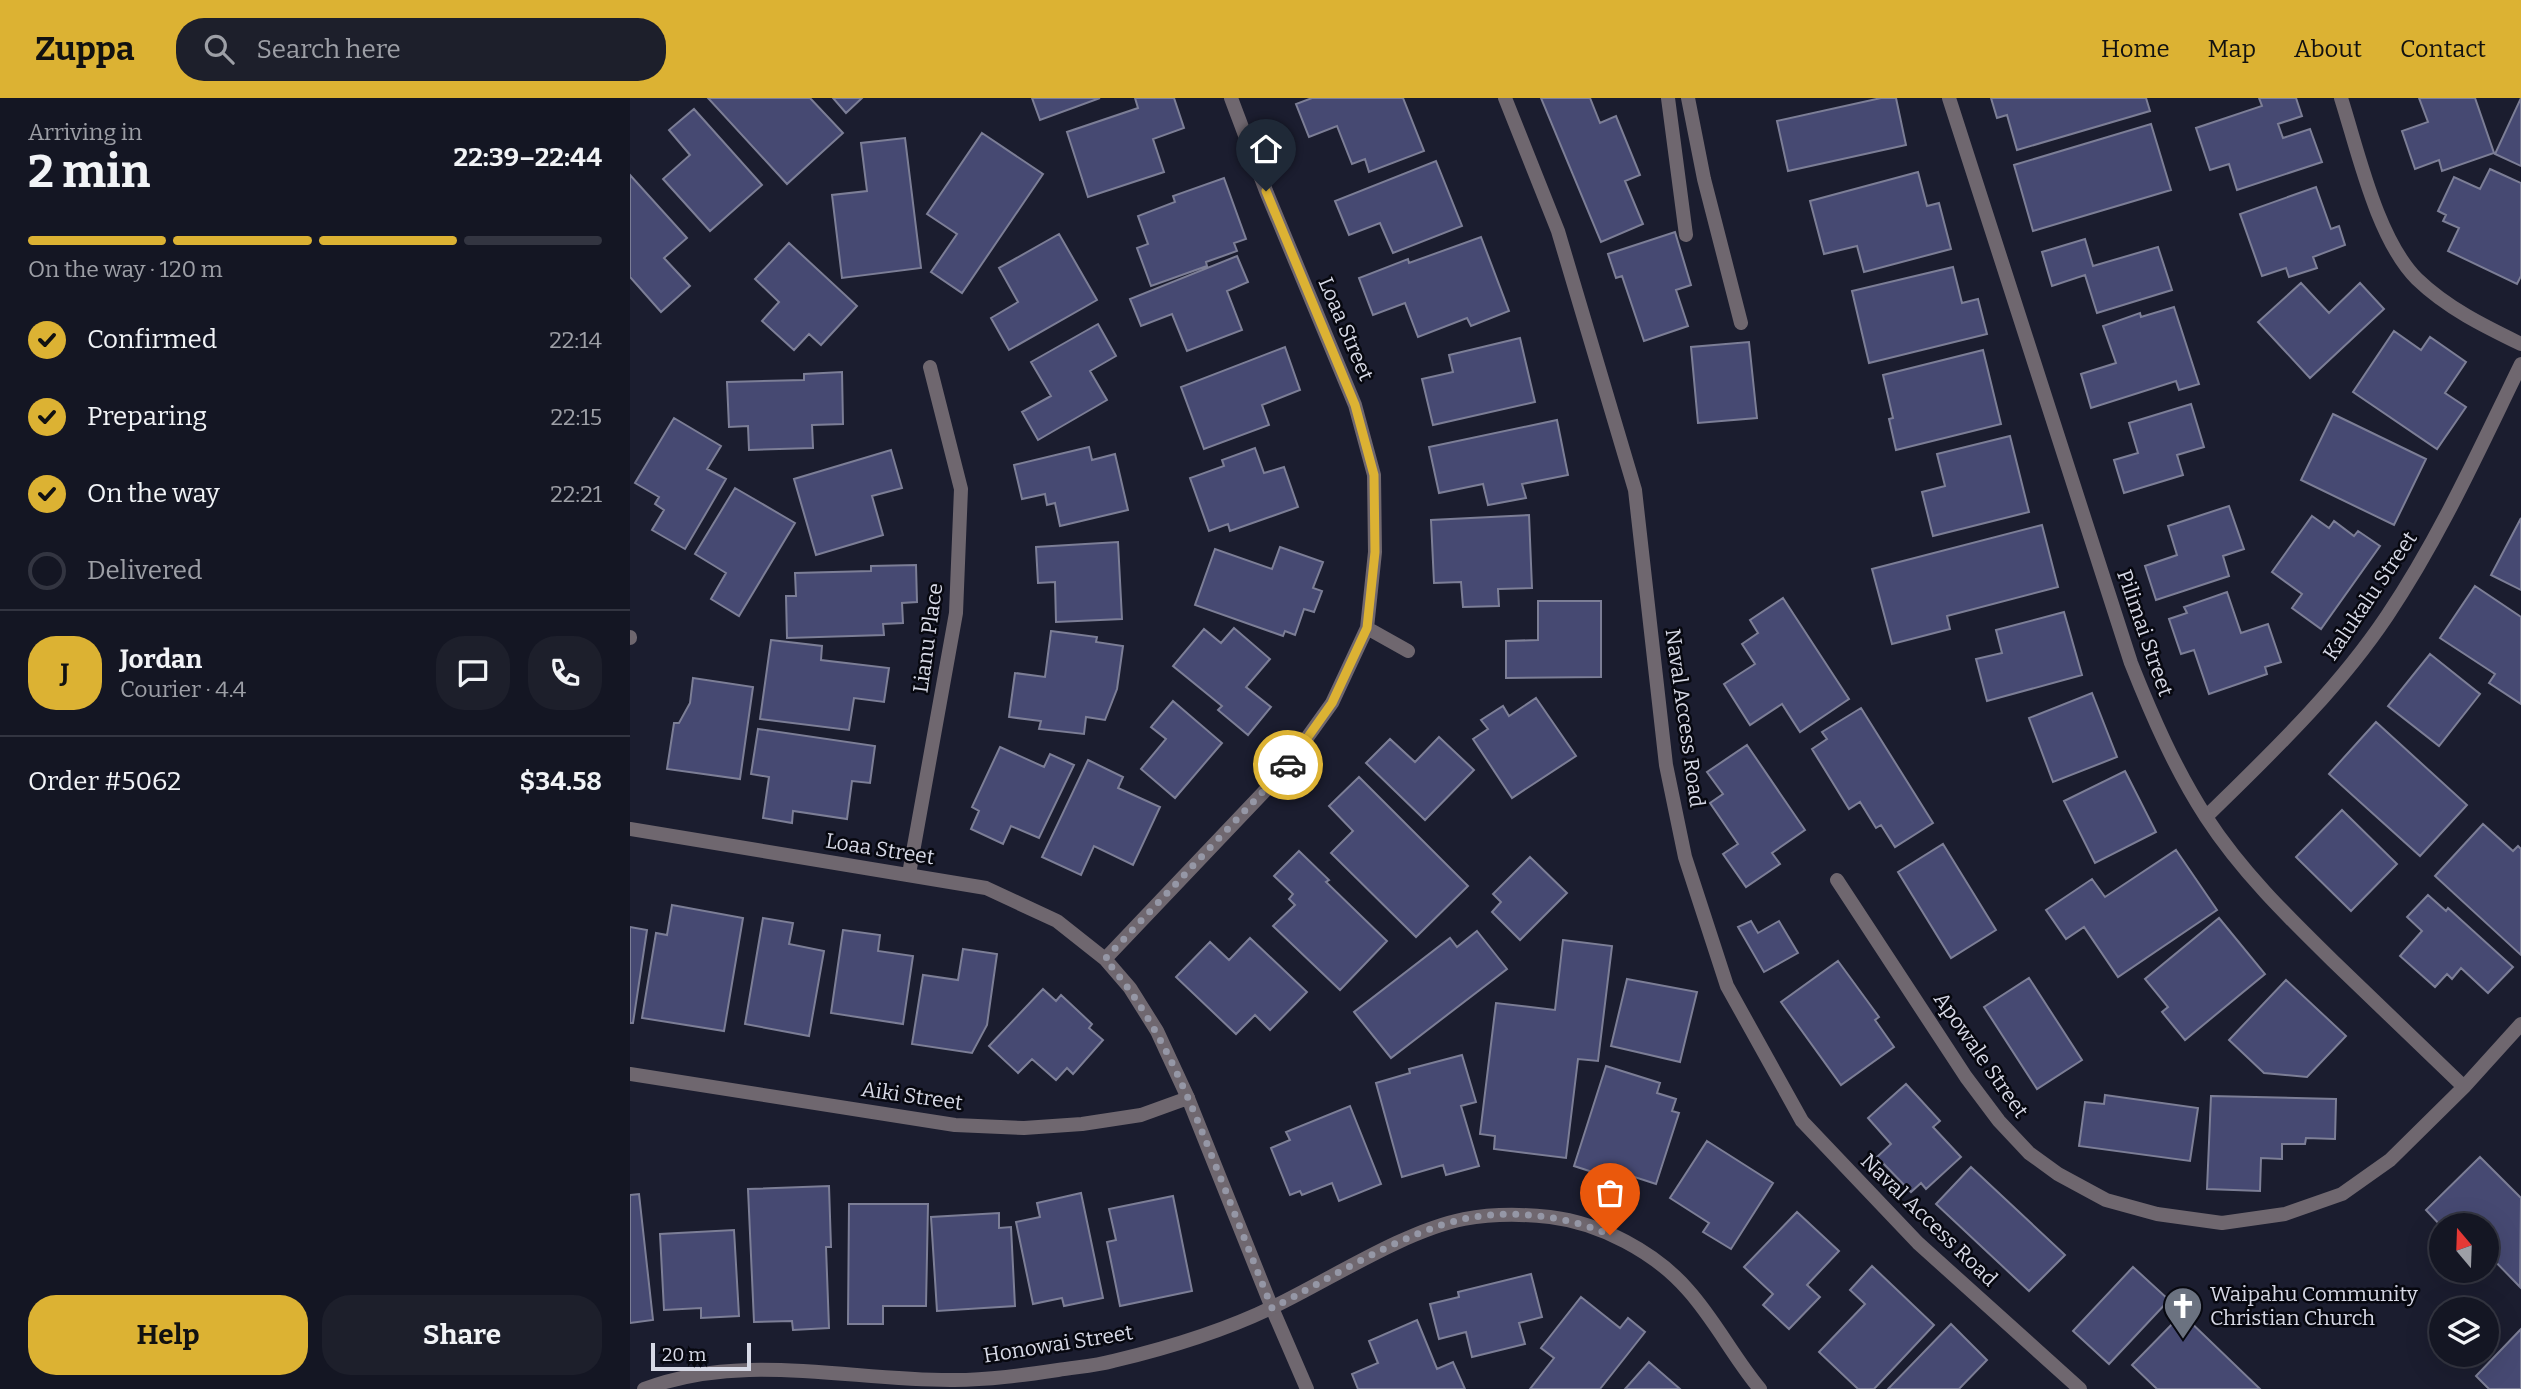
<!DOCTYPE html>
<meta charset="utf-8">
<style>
:root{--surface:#141623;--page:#1d1f2b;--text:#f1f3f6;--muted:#9d9fa6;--line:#333541;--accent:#dcb233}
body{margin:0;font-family:Bitter,serif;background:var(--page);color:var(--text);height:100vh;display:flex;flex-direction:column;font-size:26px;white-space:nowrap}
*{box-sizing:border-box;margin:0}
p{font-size:23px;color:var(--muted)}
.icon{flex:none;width:38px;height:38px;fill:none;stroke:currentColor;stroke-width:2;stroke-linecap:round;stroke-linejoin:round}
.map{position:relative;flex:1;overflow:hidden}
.details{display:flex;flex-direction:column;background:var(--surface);width:630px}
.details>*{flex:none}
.needle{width:46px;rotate:341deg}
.tools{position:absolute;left:1799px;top:1115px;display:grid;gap:14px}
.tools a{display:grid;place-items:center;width:70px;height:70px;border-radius:50%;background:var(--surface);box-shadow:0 7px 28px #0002,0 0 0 2px var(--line);font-size:35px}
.scale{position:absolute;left:21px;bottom:18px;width:100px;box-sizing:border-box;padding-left:7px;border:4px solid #d7d9e6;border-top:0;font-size:19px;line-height:24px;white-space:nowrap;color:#d7d9e6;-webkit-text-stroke:5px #070810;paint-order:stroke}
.pin{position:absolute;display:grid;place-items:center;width:60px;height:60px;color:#fff;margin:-72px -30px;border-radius:50% 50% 50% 0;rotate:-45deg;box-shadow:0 0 7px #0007}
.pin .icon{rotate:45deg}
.courier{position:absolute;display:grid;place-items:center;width:70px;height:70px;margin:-35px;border:5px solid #dcb233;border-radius:50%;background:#fff;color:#222;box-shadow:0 2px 9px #0007}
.head em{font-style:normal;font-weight:700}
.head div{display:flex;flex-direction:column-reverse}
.head{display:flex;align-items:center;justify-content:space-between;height:119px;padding:0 28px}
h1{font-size:46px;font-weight:700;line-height:52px}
.bar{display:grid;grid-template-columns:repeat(4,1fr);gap:10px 7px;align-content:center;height:84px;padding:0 28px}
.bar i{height:9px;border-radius:5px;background:var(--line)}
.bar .current{background:var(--accent)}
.bar p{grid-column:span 4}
.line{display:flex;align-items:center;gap:18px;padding:0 28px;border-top:2px solid var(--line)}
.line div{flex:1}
.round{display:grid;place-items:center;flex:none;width:74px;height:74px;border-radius:28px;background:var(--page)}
ol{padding:0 28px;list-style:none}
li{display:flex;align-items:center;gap:21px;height:77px}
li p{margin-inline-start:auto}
li .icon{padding:7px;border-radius:50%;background:var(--accent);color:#111;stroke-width:4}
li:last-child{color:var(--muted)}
li i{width:38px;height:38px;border:4px solid var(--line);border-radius:50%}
.action{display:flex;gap:14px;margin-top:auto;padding:14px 28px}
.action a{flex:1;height:80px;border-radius:28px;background:var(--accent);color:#111;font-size:28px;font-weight:700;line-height:80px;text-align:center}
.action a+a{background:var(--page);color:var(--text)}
header{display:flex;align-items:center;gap:42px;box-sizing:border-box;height:98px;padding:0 35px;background:var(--accent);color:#111}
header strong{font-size:33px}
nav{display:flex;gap:38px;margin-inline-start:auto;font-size:24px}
.search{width:490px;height:63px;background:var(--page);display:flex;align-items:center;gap:18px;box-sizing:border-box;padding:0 24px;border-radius:28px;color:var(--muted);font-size:26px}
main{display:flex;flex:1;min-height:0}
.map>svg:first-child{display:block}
.building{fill:#464972;stroke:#7c7e96;stroke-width:2}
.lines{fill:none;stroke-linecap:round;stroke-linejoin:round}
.service{stroke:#6f676f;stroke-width:14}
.minor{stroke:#6f676f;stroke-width:14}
.tertiary{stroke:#6f676f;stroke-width:14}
.done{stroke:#9597a6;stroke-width:7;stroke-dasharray:0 12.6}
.route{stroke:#dcb233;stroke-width:9}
.labels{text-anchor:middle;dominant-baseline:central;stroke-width:5;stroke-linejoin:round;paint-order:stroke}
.street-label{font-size:21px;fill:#d7d9e6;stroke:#070810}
.poi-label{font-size:21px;fill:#d7d9e6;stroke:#070810;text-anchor:start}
</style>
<header>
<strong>Zuppa</strong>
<div class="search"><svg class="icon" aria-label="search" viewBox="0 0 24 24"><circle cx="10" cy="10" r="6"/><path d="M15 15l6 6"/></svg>Search here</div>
<nav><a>Home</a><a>Map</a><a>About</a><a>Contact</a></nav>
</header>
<main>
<section class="details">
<div class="head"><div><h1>2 min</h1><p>Arriving in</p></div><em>22:39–22:44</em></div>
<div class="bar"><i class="current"></i><i class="current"></i><i class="current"></i><i></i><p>On the way · 120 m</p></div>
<ol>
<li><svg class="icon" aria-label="check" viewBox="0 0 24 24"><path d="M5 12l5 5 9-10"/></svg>Confirmed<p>22:14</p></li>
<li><svg class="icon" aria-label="check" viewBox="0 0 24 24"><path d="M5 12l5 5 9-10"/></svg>Preparing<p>22:15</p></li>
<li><svg class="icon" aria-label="check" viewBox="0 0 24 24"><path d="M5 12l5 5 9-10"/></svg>On the way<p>22:21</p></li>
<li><i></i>Delivered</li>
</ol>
<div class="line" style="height:126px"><b class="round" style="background:var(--accent);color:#111">J</b><div><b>Jordan</b><p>Courier · 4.4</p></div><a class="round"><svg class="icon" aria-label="chat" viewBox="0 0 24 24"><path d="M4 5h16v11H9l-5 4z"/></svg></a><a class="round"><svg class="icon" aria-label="phone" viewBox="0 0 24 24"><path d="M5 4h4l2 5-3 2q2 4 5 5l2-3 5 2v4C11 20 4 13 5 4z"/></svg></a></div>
<div class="line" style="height:91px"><div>Order #5062</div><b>$34.58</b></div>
<div class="action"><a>Help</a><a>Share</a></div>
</section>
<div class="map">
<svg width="1891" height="1291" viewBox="0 0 1891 1291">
<rect width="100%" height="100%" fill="#1b1d2f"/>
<path class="building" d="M78,0H180L213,35L157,86Z
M203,0H232L216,15Z
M402,0H470L410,22Z
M505,0H544L554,30L523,41L534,74L458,99L437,34L508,10Z
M682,0H773L794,53L739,74L735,61L722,66L707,28L679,39L666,6Z
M911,0H960L970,25L986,18L1010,77L995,83L1013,126L971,144Z
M1251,0H1266L1276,47L1158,73L1147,23Z
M1361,0H1516L1520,13L1387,52L1377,17L1367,20Z
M1629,0H1666L1672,18L1648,26L1653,40L1680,31L1692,64L1607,92L1599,66L1580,72L1566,30L1632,8Z
M1789,0H1845L1864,55L1812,73L1809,62L1785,71L1772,33L1798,24Z
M1891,0V68L1865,56Z
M64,11L132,87L80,133L33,81L60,57L39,32Z
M1521,26L1541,92L1403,133L1384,67Z
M352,35L413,76L332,195L301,174L327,136L297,116Z
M275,40L291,170L212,180L202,97L237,93L231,45Z
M806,63L832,128L763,155L750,125L719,137L705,103Z
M1860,71L1891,85V178L1887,186L1818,153L1829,130L1813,123L1816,117L1808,113L1824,79L1850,91Z
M1288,74L1297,108L1309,105L1321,151L1234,174L1227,148L1194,156L1180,103Z
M0,77L57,140L34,160L60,188L31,214L0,179Z
M594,80L616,141L604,145L607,153L576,164L577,168L521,188L507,150L518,146L508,118L545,104L543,98Z
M1686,89L1701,131L1709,128L1715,147L1683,159L1687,170L1659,179L1656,170L1632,178L1610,116Z
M1045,134L1061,187L1046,192L1058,228L1014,243L992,178L986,180L978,156Z
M429,136L467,202L379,252L361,220L388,204L369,170Z
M851,139L879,213L841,228L837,220L788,239L775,205L743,217L729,180L778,161L779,165Z
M1455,141L1463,168L1528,149L1542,192L1467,215L1455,177L1422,188L1412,154Z
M159,145L227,208L191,247L179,236L164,252L132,223L149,204L125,181Z
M607,158L618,184L597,193L612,232L557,253L542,216L511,228L500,201Z
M1323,169L1332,205L1348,201L1357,236L1239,265L1222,193Z
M1671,185L1699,215L1730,185L1754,211L1680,280L1628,224Z
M1544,209L1569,286L1549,292L1546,283L1461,310L1451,276L1486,265L1473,228L1510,215L1511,219Z
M468,226L486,258L460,273L477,302L408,342L392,314L421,298L401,264Z
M1764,233L1791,252L1800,239L1836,264L1815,295L1836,309L1807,351L1723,294Z
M890,240L905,304L803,327L792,281L823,274L819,257Z
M1119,244L1127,320L1068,325L1061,249Z
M655,249L670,292L632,307L639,327L574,351L551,289Z
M1353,252L1371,326L1266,352L1259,321L1263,320L1253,277Z
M212,274L213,326L182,327L183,350L119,352L118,328L99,329L97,284L174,282V276Z
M1561,306L1574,349L1547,357L1553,377L1494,395L1484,362L1508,355L1499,325Z
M1703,316L1796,361L1764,427L1671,382Z
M44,320L91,348L77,371L96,381L55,451L22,432L34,412L25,406L29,399L5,385Z
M927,322L938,377L892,386L896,400L858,407L853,386L809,395L799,349Z
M1380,338L1399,414L1303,438L1292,394L1315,388L1307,356Z
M459,349L462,362L485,356L498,412L430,428L425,405L417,407L415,396L392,401L384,367Z
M625,350L634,375L654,369L668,409L600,433L598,426L579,433L560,380L594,368L592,362Z
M261,352L272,390L242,398L253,437L186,457L164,381Z
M105,390L165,425L109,518L81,501L96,475L65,456Z
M1599,408L1614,451L1593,458L1599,478L1526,502L1515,468L1547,457L1538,428Z
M899,417L902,490L868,491L869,508L833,509L831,484L804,485L801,422Z
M1682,418L1699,430L1704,423L1724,438L1728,433L1750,448L1691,531L1662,510L1672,496L1642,474Z
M1891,420V492L1861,477Z
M1412,427L1428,489L1317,518L1320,531L1262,546L1242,471Z
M488,444L492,521L426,524L425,484L408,485L406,449Z
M650,449L693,464L683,490L692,493L684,514L674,511L665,537L655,533L653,538L565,507L585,451L642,471Z
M286,467L287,504L272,505L273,525L253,526L254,537L157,540L156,498H166L165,475L241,473V468Z
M1845,488L1891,519V606L1859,585L1865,576L1810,540Z
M1597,494L1611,535L1638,526L1651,564L1635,569L1637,576L1579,596L1564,552L1551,556L1539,521L1557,515L1554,509Z
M1153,500L1219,601L1170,634L1152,606L1120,627L1094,586L1125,566L1112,546L1128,535L1120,522Z
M908,503H971V579L876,580V543L908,542Z
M1434,514L1452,577L1357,603L1346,561L1372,555L1366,532Z
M604,530L640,561L616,589L641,609L618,637L588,612L592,608L543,568L574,531L591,545Z
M421,533L467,539L466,544L493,548L487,591L475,622L456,619L454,636L409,631L411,623L379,619L385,575L415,579Z
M141,542L192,548L191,562L259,570L254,604L224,600L219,632L130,621Z
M1800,556L1850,596L1809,648L1758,608Z
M63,580L123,589L110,681L37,671L44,625H49L60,605Z
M1462,595L1487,659L1423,684L1399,620Z
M906,600L946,658L882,700L843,641L858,631L851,622L873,608L879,618Z
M543,603L592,645L545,700L511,671L536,641L521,629Z
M1231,610L1303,725L1265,749L1251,727L1246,730L1230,704L1219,711L1182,651L1197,641L1192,634Z
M1746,624L1837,707L1790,758L1699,676Z
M128,631L245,648L240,685L222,683L217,721L163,713L162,725L133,720L139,679L121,676Z
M809,639L844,672L795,722L736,665L760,641L785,664Z
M1117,647L1175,732L1142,755L1150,766L1116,789L1093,756L1108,746L1080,705L1093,696L1077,674Z
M370,649L414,669L420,656L444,667L409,740L381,728L373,746L341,731L349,713L342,709Z
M458,662L493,679L488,690L530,709L503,767L464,748L451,777L412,759Z
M1495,673L1526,734L1465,765L1434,703Z
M729,679L838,788L786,839L701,755L723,733L699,708Z
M1712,712L1767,766L1721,813L1666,759Z
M1853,726L1883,753L1888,748L1891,751V857L1805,778Z
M1313,746L1366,832L1321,860L1268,774Z
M1546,752L1587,812L1488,879L1454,829L1436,841L1416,812L1462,781L1475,799Z
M669,753L699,782L696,784L757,843L710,892L643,828L665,807L659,801L663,796L644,778Z
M900,759L937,795L890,842L862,814L871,804L863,796Z
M1798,797L1816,813L1818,810L1883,869L1858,895L1831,870L1822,881L1817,876L1805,889L1770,858L1792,833L1777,819Z
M42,807L113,820L94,933L12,920L26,835L37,837Z
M133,820L163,825L159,846L194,853L179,938L115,926Z
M1589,820L1635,876L1555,942L1532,914L1538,909L1515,881Z
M1121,823L1128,835L1149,823L1168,855L1134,874L1108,829Z
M0,829L17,832L3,925H0Z
M213,832L250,837L248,853L283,858L273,926L201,915Z
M847,833L877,871L761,960L724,914L820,840L827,849Z
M620,840L677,894L640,932L625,917L606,936L546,879L580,844L599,862Z
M933,842L982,848L968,963L948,961L936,1060L864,1051L865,1038L850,1036L866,905L925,912Z
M333,851L367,856L357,927L342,955L282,946L293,877L328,882Z
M1208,863L1249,919L1245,922L1264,949L1211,987L1151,904Z
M1399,880L1452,962L1407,991L1354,909Z
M997,881L1067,894L1050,964L981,948Z
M1656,882L1716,938L1677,979L1634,975L1599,942Z
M413,891L426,903L431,897L462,926L459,930L473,942L443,976L437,970L426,982L402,961L388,975L359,948Z
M832,957L846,1004L831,1008L849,1068L816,1077L813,1067L772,1079L746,985L780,975L779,971Z
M976,968L1030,985L1027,995L1046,1001L1042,1013L1049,1015L1026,1086L983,1072L981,1080L944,1068Z
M1276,986L1310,1023L1303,1029L1331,1059L1296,1091L1291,1085L1281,1094L1247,1059L1261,1046L1238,1020Z
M1475,997L1568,1010L1560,1063L1449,1048L1455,1004L1474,1006Z
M1581,998L1706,1001L1705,1041L1676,1040L1675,1046H1652V1061L1631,1060L1630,1093L1577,1091Z
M720,1008L751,1086L709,1103L702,1085L672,1097L670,1093L660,1097L641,1050L660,1042L656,1034Z
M1077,1043L1143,1085L1101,1151L1073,1134L1079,1125L1040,1100Z
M1850,1059L1891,1100L1890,1189L1857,1155V1127L1811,1128L1796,1112Z
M1341,1069L1435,1157L1399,1193L1306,1106Z
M199,1088L201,1149H196L199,1230L163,1232L162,1223L124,1224L118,1091Z
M451,1095L473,1200L434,1208L432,1200L403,1206L386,1124L410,1119L407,1105Z
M9,1096L23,1222L0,1225V1097Z
M543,1098L562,1193L490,1208L477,1144L486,1142L479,1111Z
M219,1106H298L296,1208H253V1226H218Z
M1167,1114L1209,1153L1177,1187L1190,1199L1159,1231L1133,1207L1143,1196L1114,1169Z
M369,1115V1130L381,1129L385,1208L307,1213L301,1119Z
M104,1132L109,1218L71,1220V1210L34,1212L30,1136Z
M1242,1168L1304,1227L1244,1291H1228L1189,1254L1235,1206L1220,1192Z
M1503,1169L1539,1202L1479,1266L1443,1233Z
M901,1176L912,1219L889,1225L895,1246L842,1259L836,1234L809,1241L800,1206L829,1199L828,1194Z
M951,1199L990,1230L998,1220L1015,1234L970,1291H900L924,1260L911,1250Z
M1552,1216L1630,1291H1527L1502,1267Z
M787,1222L807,1271L823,1264L835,1291H728L722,1276L748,1265L739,1243Z
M1321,1226L1357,1262L1329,1291H1258Z
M1891,1231V1291H1859L1846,1278Z
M1019,1264L1050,1291H995Z"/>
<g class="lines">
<path class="service" d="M875,0L928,133L1005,392L1036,667L1055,759L1097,888L1172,1023L1288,1145L1450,1291
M1038,0L1056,137
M1058,0L1074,81L1111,225"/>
<path class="minor" d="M1319,0L1501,565C1522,618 1545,671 1576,719C1611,773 1657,818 1703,863C1747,905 1790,947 1834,989
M1711,0C1728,53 1747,141 1787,181C1817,210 1854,228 1891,246
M737,530L778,553
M0,540V539
M1576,719C1640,656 1706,594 1757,518C1810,439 1849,352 1891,266
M0,731L356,790L427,823L475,861L500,890L527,933L558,1000
M279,776L326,515L331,391L300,269
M1207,782L1336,979L1369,1023L1399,1055L1428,1076L1476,1102L1527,1116L1592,1125L1655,1116L1712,1096L1760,1062L1834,989L1891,926
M475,861L651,676L702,605L737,530L745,454L744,377L725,307L636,93L601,0
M642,1210L677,1291"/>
<path class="tertiary" d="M0,976L325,1027L394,1030L452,1026L511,1017L558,1000L642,1210
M14,1291C114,1253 221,1283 324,1282C359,1282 394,1277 428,1272C446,1269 465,1268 483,1263C538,1250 594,1233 645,1208C701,1181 774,1133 834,1121C861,1116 892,1116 920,1119C970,1125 1025,1154 1058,1192C1085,1222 1104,1260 1130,1291"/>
</g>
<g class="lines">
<path class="done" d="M658,667L475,861C527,921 554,988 583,1061C603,1111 622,1160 642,1210C699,1181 772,1135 833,1121C880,1111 936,1117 980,1137"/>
<path class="route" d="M636,93L725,307L744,377L745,454L737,530L702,605L658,667"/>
</g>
<defs>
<g id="church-pin" transform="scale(2.0125)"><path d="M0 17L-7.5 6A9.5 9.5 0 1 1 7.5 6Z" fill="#6b7280" stroke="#070810"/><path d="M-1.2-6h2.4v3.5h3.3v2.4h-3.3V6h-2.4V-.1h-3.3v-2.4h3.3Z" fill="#fff"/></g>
</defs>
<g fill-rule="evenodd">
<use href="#church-pin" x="1553" y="1208"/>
</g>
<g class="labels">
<g class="street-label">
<text transform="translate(716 231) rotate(67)">Loaa Street</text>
<text transform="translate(1740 498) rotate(-56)">Kalukalu Street</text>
<text transform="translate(1515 535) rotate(71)">Pilimai Street</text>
<text transform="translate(298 540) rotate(-82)">Lianu Place</text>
<text transform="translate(1055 620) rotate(82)">Naval Access Road</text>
<text transform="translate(250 751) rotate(9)">Loaa Street</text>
<text transform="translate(1351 957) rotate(55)">Apowale Street</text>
<text transform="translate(282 998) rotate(8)">Aiki Street</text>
<text transform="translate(1299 1122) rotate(44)">Naval Access Road</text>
<text transform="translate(428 1246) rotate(-9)">Honowai Street</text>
</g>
<g class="poi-label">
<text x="1580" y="1196">Waipahu Community<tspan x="1580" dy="24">Christian Church</tspan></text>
</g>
</g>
</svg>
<div class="tools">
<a><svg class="needle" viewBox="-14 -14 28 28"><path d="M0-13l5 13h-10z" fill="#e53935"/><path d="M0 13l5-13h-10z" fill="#9d9fa6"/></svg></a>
<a><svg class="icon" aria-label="layers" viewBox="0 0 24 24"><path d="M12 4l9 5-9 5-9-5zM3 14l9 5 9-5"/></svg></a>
</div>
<div class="scale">20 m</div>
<div class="pin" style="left:980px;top:1137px;background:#ea580c"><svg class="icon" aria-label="bag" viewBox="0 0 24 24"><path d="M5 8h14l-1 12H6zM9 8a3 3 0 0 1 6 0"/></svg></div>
<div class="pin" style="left:636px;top:93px;background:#1f2937"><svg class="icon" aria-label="home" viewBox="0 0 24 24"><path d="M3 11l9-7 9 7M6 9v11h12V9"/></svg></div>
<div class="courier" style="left:658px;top:667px"><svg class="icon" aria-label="car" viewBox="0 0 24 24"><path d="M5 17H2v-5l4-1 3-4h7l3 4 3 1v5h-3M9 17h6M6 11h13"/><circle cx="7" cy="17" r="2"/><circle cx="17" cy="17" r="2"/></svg></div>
</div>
</main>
